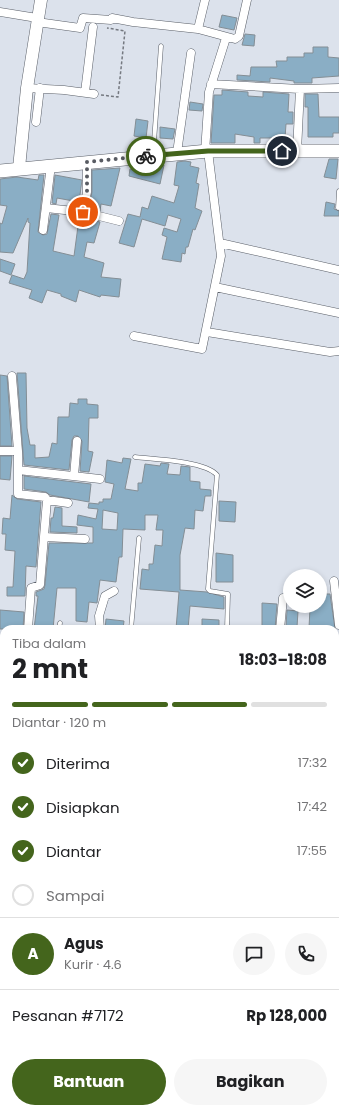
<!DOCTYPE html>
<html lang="id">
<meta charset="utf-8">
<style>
:root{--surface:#fff;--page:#f6f6f6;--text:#202124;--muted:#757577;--line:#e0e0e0;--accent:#44651c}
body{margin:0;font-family:Poppins,sans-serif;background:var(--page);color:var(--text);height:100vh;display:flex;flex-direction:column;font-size:15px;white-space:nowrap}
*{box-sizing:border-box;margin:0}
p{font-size:13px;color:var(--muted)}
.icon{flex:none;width:22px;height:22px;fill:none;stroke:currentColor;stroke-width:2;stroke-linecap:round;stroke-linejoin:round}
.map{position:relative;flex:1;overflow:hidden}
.sheet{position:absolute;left:0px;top:625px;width:339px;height:488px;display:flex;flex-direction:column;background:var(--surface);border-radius:12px 12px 0 0;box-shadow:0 2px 6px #0003}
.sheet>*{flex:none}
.fabs{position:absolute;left:283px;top:569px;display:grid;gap:8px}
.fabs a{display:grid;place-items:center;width:44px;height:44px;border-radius:50%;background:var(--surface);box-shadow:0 2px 6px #0003;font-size:20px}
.pin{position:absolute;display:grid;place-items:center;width:34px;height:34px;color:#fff;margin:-17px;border:2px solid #fff;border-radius:50%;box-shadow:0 1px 4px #0007}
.courier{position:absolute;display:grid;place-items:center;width:40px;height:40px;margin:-20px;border:3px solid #44651c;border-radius:50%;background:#fff;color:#222;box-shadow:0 1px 5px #0007}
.headline em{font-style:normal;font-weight:700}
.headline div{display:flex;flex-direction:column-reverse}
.headline{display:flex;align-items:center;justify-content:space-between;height:68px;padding:0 12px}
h1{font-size:26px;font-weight:700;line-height:30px}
.bar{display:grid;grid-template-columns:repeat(4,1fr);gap:6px 4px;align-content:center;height:48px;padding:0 12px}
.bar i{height:5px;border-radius:3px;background:var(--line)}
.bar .on{background:var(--accent)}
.bar p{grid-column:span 4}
.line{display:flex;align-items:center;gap:10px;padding:0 12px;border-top:1px solid var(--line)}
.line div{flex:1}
.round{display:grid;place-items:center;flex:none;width:42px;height:42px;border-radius:21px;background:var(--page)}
ol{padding:0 12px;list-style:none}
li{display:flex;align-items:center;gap:12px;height:44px}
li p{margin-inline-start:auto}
li .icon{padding:4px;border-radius:50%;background:var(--accent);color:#fff;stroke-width:4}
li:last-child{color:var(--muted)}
li i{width:22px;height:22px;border:2px solid var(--line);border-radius:50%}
.primary-button{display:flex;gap:8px;margin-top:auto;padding:8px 12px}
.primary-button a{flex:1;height:46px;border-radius:24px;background:var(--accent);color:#fff;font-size:16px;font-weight:700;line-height:46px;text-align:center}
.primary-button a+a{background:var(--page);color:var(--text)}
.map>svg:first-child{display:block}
.building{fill:#8aaec5;stroke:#848e95;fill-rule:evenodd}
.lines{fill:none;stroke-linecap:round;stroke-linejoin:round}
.lane-casing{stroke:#5a5f68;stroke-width:5}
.street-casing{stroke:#5a5f68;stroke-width:9}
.secondary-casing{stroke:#5a5f68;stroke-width:13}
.primary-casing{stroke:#5a5f68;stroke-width:14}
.path{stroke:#757980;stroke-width:1.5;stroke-dasharray:3 2;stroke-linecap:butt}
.lane{stroke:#fff;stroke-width:4}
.street{stroke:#fff;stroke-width:8}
.secondary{stroke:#fff;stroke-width:12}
.primary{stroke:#fff;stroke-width:13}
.done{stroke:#585b62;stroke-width:4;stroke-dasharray:0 7.2}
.route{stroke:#44651c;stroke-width:5}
</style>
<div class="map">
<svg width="339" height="1113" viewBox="0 0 339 1113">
<rect width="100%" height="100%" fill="#dce2ec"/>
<path class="building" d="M222,15L237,18L234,30L219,27Z
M245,34L255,35L254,46L242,45Z
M313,47H328V57L339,58V76L312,78V83H294V81L270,78V82L237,80V75L250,76L251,67H277L276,61H287V57H304V53H313Z
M222,90L248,92V96L263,97V92L289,94L288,112H293V124H286L285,138H260V143H254V137L235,134V143H211L214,95H222Z
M305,94H318L319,117H339V133H333V137H308V107H305Z
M190,102L203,104L202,111L189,110Z
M136,119L148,121L146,138L134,136Z
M160,127L175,129L173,139L160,138Z
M329,159H338L336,179L324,177Z
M185,161L191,162L190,166L199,168L196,183L199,184L195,208L202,211L195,230L193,229L188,247H186L185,254L182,253L181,262L162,259L167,237L162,235L164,228L177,232L181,219L168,215L165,226L142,219L134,247L119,243L128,214L140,217L142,207L148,209L152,196L174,203L179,186L174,185L177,162Z
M159,164L164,165L160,184L129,176L130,169L142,171L143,165Z
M120,168L111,206L101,204L100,211L89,208L92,192V170Z
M39,175H44L38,232L43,235L47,234L51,214L59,215L53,251L74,256L78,226L82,227L84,218L100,222L94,243L87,242L84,257L104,263L101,277L121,279L119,297L101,295L100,297L79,290L76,302L61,296V294L47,290L42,303L29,298L32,290L9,283L12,275L24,279L27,272L30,223L28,222V218L13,253L0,252V223L2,224L7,206L0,205V179L17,177L38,180Z
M55,175L82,180L79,202L57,198L56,204L52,203Z
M326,202L335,204L334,209L339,211V216H324Z
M0,259L15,264L11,275L0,271Z
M17,373H26L27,428L30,445H35V458L49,457L52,443L57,444L58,417H69L70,403L78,404V399H87V404L98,405V418H89L88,451L93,452L89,472L80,471L82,441L78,436H74L72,440L69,470L24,465Z
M0,375L7,376L12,446H0Z
M0,456H12L10,480L0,479Z
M123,458L131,459L125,489L138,491V483H142L145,464L160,466L161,463L169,464L167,474L180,475L181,466L190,467V481L200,482V489L211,490V496H205L203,511L195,510L194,529L185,528L180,555V590L207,592L224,597V609L190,606L188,629H176L179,592L140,589L142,569L149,570V564H153L155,545L162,546L163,530H156L158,515H145V530L123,529L122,557H119L116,582L100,580L97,603L89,602L87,622L76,621V588H57L53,629H34L38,596H36V592L44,589L45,585L49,543H93V527L77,525L78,515L96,519L98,509L88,508L89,503L99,504V502H103V499H111L114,484L105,482L107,460L122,463ZM103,510L118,513L117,530L102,529Z
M24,476L91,484L89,502L50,495L46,492L24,489Z
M12,495L17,499L41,502L36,567L26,566L25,596H7V587H13L15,551L5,550L6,534H2L3,518L10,519Z
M219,501L236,502L235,522L219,521Z
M55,507L62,508V526L77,527V533L50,532L51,518H53Z
M216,553L233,555V582H216Z
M320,594H330L335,629L309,628L310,608L320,607Z
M262,603L277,604L275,629H262Z
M0,610L24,612L23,629H0Z
M287,610L298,611L297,627L286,626Z
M106,619L124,621L123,629H105Z
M202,619L219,620V629H202Z"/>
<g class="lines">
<g class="lane-casing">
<path id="lane" d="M153,155L161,46
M338,208L339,191
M135,457C154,459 205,461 217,475L208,589L210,591L228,594L227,629
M59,629L60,623
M131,629L139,538
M0,1039H4"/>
</g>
<g class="street-casing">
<path id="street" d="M0,12L37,18
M37,22L80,28L83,18L111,20L112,18L133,22L198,29L235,39L239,36L247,0
M198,29L205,0
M211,84L300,89L339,88
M27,88L64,90L94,94
M85,92L93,27
M36,122L40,88
M297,151L300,89
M205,152L209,92L226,38
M177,153L191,53
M46,208L83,212L119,221
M83,212L87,192V162
M43,230L51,165
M220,243L339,270
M215,287L339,313
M207,332L330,352L339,351
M134,336L202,349L221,256L208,151
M12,376L18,451V494L45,497L47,500
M0,451H18
M18,470L100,479
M74,476L77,441
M47,500L68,503
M44,537L85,539
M334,581L339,625
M28,629L31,588L40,585L47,500
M100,629L99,616L105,596L114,591
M280,629L283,598
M0,655H4
M335,670H339
M335,754H339
M0,788H4
M335,807H339
M335,874L339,872
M0,897H4
M0,962H4
M335,989H339
M43,1113L44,1109
M83,1113V1109
M135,1113V1109
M162,1113V1109
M216,1113L217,1109
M283,1113V1109"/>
</g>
<g class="secondary-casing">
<path id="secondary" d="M19,168L27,88L41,0"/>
</g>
<g class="primary-casing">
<path id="primary" d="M0,171L208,151H339"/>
</g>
<path class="path" d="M101,95L118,97L125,31L107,28
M0,821H4"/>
<use href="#lane" class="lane"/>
<use href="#street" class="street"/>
<use href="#secondary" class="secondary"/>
<use href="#primary" class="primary"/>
</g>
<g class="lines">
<path class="done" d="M83,212L87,192V162L146,156"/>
<path class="route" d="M146,156L208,151H282"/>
</g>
</svg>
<div class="fabs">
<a><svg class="icon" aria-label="layers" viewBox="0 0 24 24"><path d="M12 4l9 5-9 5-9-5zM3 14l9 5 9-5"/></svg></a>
</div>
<div class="pin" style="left:83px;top:212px;background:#ea580c"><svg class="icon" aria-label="bag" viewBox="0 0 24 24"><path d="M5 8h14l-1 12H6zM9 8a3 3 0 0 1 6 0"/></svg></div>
<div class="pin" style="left:282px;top:151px;background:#1f2937"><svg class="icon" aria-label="home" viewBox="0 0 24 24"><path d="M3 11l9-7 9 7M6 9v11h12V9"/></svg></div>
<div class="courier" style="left:146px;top:156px"><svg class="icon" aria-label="bike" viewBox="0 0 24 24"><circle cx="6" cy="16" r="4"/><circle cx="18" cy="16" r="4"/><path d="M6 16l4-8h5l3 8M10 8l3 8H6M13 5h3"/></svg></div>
<section class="sheet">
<div class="headline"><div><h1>2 mnt</h1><p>Tiba dalam</p></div><em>18:03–18:08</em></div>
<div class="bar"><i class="on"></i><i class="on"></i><i class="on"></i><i></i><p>Diantar · 120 m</p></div>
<ol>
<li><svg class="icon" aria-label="check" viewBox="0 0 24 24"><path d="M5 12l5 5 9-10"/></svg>Diterima<p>17:32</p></li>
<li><svg class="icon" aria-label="check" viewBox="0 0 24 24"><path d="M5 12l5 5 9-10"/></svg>Disiapkan<p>17:42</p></li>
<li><svg class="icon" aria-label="check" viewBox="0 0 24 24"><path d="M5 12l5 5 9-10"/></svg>Diantar<p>17:55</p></li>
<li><i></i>Sampai</li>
</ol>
<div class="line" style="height:72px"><b class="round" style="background:var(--accent);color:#fff">A</b><div><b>Agus</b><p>Kurir · 4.6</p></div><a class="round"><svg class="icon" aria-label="chat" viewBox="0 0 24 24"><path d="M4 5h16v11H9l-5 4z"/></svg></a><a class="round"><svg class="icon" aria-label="phone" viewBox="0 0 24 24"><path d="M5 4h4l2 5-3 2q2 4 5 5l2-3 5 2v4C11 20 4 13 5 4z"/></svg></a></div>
<div class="line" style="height:52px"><div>Pesanan #7172</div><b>Rp 128,000</b></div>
<div class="primary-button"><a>Bantuan</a><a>Bagikan</a></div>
</section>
</div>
